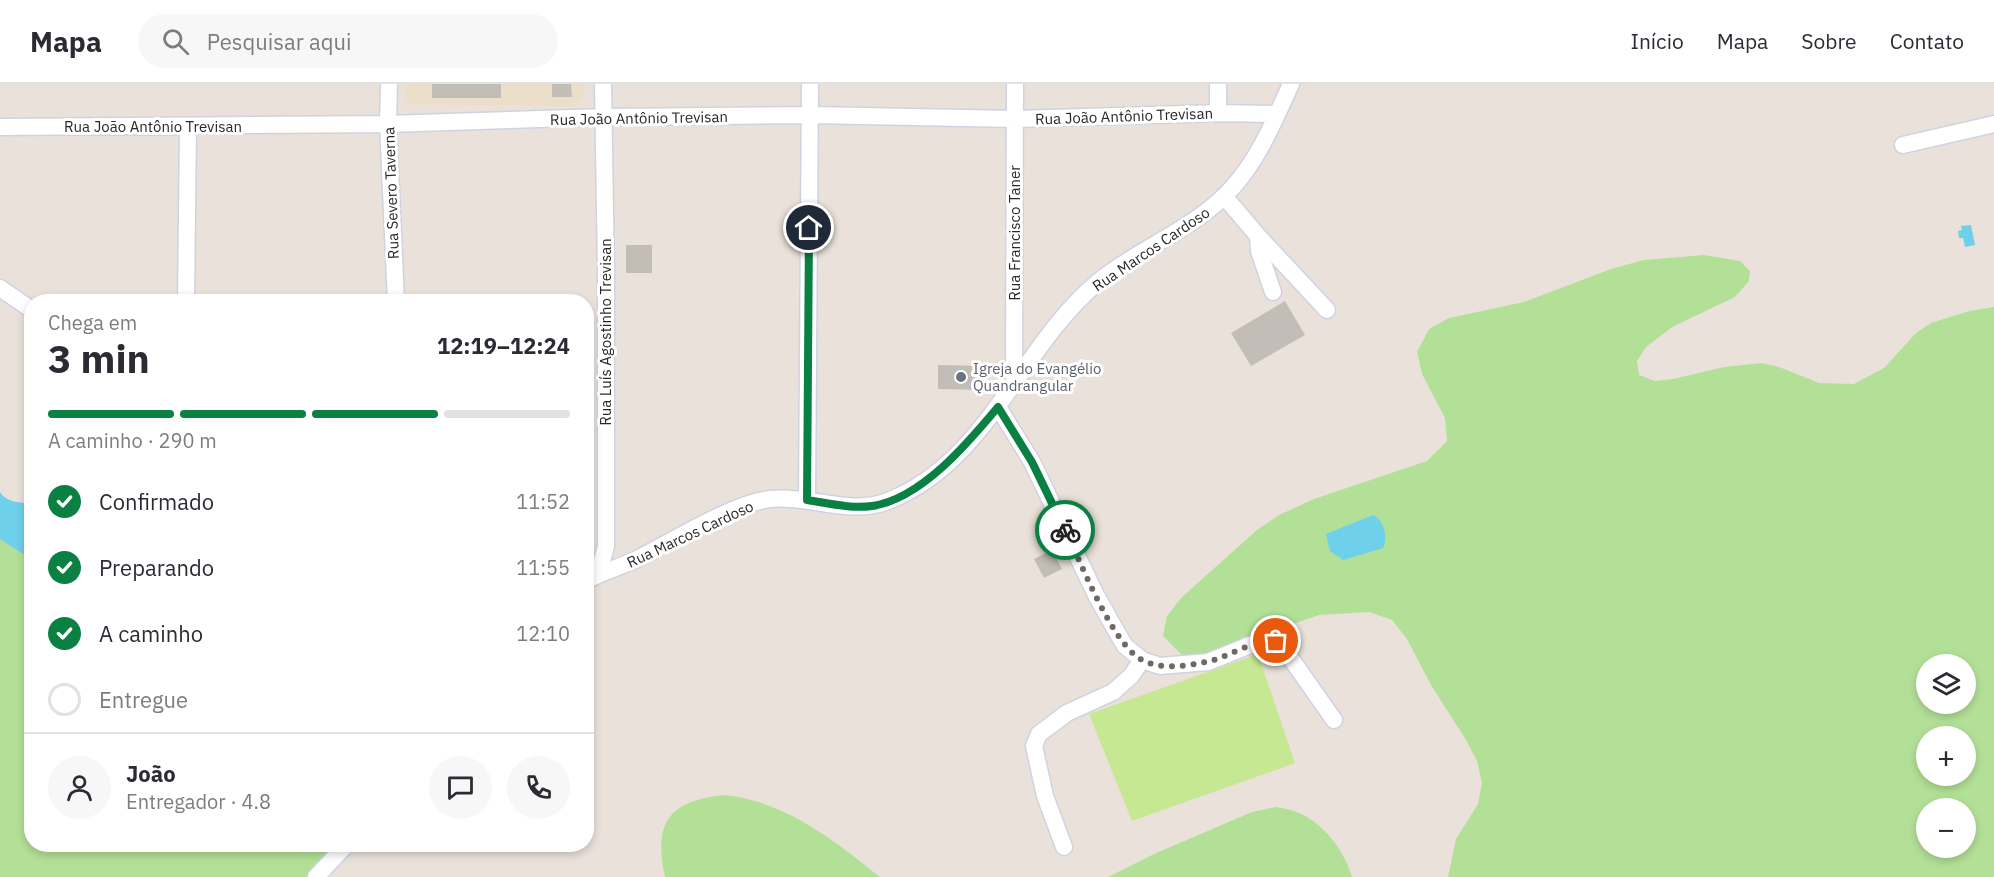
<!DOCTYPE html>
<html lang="pt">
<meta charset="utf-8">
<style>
:root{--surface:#fff;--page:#f7f7f7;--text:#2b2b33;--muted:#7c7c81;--line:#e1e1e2;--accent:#0b8043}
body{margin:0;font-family:"IBM Plex Sans",sans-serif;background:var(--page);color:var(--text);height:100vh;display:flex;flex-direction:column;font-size:22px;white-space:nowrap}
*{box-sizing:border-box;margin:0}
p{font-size:20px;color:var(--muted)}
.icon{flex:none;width:33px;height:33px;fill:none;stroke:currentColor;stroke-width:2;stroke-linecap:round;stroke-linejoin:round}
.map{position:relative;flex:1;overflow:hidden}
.sheet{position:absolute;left:24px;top:210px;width:570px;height:558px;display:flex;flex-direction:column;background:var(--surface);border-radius:24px;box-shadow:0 3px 9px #0003}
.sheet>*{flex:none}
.tools{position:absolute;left:1916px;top:570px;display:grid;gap:12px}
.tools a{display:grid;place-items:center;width:60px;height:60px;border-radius:50%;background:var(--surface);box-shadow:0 3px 9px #0003;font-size:30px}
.pin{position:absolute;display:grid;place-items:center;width:51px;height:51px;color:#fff;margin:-26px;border:3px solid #fff;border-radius:50%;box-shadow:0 2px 6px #0007}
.courier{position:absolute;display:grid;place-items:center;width:60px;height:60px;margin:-30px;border:4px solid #0b8043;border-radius:50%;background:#fff;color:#222;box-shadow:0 2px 8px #0007}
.overview em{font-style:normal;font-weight:700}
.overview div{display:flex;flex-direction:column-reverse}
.overview{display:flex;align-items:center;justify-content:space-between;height:102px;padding:0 24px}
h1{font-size:39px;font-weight:700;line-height:45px}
.bar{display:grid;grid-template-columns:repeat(4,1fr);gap:9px 6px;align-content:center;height:72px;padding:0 24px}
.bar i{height:8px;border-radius:4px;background:var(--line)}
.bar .active{background:var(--accent)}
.bar p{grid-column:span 4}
.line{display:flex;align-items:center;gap:15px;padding:0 24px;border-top:2px solid var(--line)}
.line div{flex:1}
.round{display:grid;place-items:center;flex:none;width:63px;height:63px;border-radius:32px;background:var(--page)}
ol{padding:0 24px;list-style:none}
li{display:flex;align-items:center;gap:18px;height:66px}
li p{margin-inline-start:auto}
li .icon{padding:6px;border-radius:50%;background:var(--accent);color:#fff;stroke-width:4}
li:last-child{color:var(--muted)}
li i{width:33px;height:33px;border:3px solid var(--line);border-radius:50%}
header{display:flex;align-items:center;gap:36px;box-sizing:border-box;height:84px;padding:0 30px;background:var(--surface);border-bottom:2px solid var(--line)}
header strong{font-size:28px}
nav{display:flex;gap:33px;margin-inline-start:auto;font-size:21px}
.search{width:420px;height:54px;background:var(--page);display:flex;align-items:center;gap:15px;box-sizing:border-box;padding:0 21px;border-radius:33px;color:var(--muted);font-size:22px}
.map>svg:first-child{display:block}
.education{fill:#ecdfc9}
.green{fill:#b3e097;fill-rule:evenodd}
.pitch{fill:#c7e893}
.water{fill:#6ed0eb}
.building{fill:#c2bdb6}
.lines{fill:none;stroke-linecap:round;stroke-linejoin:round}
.minor-casing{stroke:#cfd3e1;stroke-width:19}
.minor{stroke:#fff;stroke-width:16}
.done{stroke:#6c6966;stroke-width:6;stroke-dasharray:0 10.8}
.route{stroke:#0b8043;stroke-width:8}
.worship-dot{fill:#6b7280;stroke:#fff;stroke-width:2}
.labels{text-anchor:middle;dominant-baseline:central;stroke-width:6;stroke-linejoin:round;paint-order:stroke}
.street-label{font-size:15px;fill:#282828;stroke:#fff}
.worship-label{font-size:15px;fill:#5b616d;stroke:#fff;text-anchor:start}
</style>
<header>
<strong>Mapa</strong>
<div class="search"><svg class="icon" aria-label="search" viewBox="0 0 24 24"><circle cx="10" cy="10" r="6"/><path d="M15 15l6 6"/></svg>Pesquisar aqui</div>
<nav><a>Início</a><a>Mapa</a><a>Sobre</a><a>Contato</a></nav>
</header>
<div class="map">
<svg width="1994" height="793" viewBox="0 0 1994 793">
<rect width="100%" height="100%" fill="#eae2da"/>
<path class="education" d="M406,0H584V12L576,22L412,21L406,16Z"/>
<path class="green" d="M1704,171L1740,177L1750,187L1749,197L1735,213L1672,243L1646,263L1637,277L1639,291L1655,297L1673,295L1724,283L1762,279L1779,283L1819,299L1854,300L1884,284L1916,249L1931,239L1969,227L1994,223V793H1448L1456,755L1478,720L1482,699L1477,677L1466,656L1431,601L1407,555L1392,536L1369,528L1319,531L1284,543L1247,571L1225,579L1201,578L1183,572L1163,552L1167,532L1182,513L1257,446L1279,431L1314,415L1427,377L1447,357L1445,334L1422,290L1417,268L1429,245L1449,234L1524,218L1611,185L1644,176ZM1926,580H1965V620H1926ZM1926,652H1965V692H1926ZM1926,724H1965V764H1926Z
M0,445L31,453L32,760L353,761L320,793H0Z
M724,711C785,717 834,756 880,793H665C653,738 669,717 724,711Z
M1276,723C1281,724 1289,725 1294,727C1323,737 1344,766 1352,793H1108L1154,770L1252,728Z"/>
<path class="pitch" d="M1258,570L1295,679L1132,737L1089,630Z"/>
<path class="water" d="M1971,141L1975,161L1965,163L1963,154H1959L1958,147L1962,146L1961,142Z
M0,408C7,419 20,418 31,420V472L23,470L0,455Z
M1373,431C1384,435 1388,454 1383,464L1343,476L1330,467L1326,450Z"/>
<path class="building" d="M432,0H501V14H432Z
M552,0H571L572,13H552Z
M626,161H652V189H626Z
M1285,217L1305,251L1251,282L1231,249Z
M938,281L984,282V306L938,305Z
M1052,466L1062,485L1044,494L1034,475Z"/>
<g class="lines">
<g class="minor-casing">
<path id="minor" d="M389,0L388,40L396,218
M1218,29V0
M0,43L388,40L604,33L811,31L1015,35L1218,29L1277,30
M1903,61L1994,40
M1224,112L1258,152L1327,226
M1258,152L1259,167L1273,208
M0,204L32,226
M186,218L188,43
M1014,298L1015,0
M998,323L1032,378L1096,511L1111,538L1125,562L1142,576L1160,582L1208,578L1250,561L1276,557L1280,559L1334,636
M807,416L810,0
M594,493L602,477L606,462V190L603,0
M586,497C602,488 620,483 637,475C673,457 731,420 770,415C809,411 851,432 888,417C988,378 1020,263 1098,198C1140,163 1196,145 1233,103C1259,74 1275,35 1291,0
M1064,763L1045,712L1034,662L1039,650L1067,629L1113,608L1131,592L1142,576
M316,793L347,760"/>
</g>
<use href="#minor" class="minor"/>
</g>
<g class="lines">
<path class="done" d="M1065,446C1081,478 1112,560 1142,576C1161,586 1186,582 1206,578C1230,573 1251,556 1276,557"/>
<path class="route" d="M809,144L807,416C828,419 850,425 872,422C921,415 968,359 998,323L1032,378L1065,446"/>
</g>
<circle class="worship-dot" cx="961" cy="293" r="6"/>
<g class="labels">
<g class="street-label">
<text transform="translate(1124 32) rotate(-2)">Rua João Antônio Trevisan</text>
<text transform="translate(639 34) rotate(-1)">Rua João Antônio Trevisan</text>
<text x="153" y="42">Rua João Antônio Trevisan</text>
<text transform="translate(391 109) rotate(-92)">Rua Severo Taverna</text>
<text transform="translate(1014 149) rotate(-90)">Rua Francisco Taner</text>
<text transform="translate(1151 165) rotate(-34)">Rua Marcos Cardoso</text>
<text transform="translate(605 248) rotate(-90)">Rua Luís Agostinho Trevisan</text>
<text transform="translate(690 450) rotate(-25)">Rua Marcos Cardoso</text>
</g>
<g class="worship-label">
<text x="973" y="284">Igreja do Evangélio<tspan x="973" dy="17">Quandrangular</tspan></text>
</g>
</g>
</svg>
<div class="tools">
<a><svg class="icon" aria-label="layers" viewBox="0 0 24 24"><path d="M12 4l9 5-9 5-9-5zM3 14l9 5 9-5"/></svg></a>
<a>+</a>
<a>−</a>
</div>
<div class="pin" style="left:1276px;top:557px;background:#ea580c"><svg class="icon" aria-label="bag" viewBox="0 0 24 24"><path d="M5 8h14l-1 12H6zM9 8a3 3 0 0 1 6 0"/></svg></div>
<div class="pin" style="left:809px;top:144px;background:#1f2937"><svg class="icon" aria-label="home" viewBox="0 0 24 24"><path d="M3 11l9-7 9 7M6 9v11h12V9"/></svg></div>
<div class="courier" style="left:1065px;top:446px"><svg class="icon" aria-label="bike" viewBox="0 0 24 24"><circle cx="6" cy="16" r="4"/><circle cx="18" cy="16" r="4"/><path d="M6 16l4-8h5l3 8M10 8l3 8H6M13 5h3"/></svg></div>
<section class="sheet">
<div class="overview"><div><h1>3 min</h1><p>Chega em</p></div><em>12:19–12:24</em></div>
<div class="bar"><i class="active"></i><i class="active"></i><i class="active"></i><i></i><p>A caminho · 290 m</p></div>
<ol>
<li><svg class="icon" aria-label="check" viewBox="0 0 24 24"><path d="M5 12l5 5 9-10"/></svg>Confirmado<p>11:52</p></li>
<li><svg class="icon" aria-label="check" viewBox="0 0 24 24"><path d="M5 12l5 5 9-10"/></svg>Preparando<p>11:55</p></li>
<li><svg class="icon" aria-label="check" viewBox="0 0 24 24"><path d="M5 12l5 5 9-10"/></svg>A caminho<p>12:10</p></li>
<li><i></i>Entregue</li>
</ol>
<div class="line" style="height:108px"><a class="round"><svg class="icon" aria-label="person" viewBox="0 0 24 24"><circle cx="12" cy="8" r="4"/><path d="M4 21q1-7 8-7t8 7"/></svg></a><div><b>João</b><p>Entregador · 4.8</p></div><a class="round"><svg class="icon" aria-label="chat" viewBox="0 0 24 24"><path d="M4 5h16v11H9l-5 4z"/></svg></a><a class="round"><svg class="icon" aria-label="phone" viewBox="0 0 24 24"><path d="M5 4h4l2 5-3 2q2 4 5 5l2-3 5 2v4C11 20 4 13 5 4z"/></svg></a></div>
</section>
</div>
